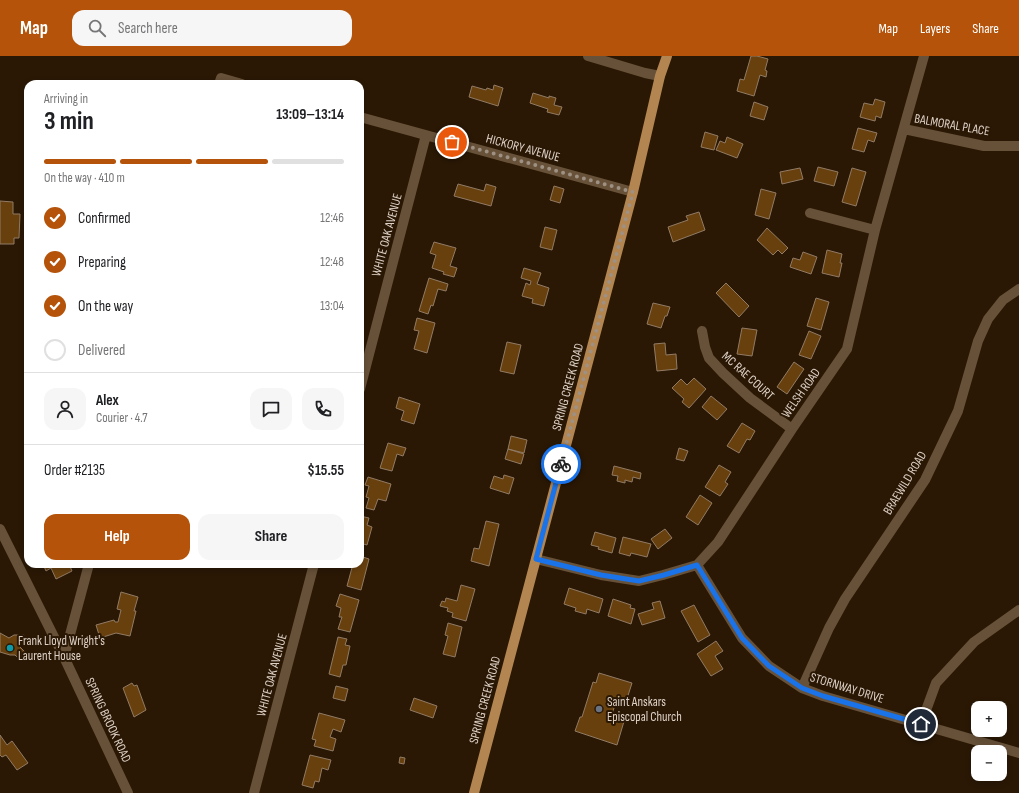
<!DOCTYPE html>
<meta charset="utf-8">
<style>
:root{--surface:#fff;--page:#f6f6f6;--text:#202124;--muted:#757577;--line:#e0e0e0;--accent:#b45309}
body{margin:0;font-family:"Sofia Sans Condensed",sans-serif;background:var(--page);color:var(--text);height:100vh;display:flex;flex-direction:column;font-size:15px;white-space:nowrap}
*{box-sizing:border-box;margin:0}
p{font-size:13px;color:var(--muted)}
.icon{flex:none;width:22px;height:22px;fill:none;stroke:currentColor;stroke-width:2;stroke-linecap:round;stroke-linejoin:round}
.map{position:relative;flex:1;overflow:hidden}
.panel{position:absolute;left:24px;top:24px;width:340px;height:488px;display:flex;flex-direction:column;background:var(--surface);border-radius:12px;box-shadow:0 2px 6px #0003}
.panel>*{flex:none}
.controls{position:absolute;left:971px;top:645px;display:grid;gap:8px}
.controls a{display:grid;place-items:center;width:36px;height:36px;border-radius:8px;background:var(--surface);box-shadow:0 2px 6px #0003;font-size:20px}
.pin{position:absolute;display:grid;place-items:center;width:34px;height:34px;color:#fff;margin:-17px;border:2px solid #fff;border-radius:50%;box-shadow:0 1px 4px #0007}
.courier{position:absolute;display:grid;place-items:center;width:40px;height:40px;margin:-20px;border:3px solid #1a73e8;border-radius:50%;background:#fff;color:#222;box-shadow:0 1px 5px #0007}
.headline em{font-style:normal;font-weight:700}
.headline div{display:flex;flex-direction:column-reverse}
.headline{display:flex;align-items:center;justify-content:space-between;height:68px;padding:0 20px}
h1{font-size:26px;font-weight:700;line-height:30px}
.bar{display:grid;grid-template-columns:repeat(4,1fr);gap:6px 4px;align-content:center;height:48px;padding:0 20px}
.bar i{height:5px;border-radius:3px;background:var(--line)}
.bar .selected{background:var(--accent)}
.bar p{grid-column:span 4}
.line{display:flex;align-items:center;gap:10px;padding:0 20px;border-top:1px solid var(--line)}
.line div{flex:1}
.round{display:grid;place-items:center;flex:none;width:42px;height:42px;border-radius:12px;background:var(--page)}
ol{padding:0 20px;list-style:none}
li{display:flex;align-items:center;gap:12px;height:44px}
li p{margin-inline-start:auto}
li .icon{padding:4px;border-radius:50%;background:var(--accent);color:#fff;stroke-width:4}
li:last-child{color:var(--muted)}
li i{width:22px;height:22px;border:2px solid var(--line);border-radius:50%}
.button{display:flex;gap:8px;margin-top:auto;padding:8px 20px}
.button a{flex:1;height:46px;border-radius:12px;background:var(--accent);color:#fff;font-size:16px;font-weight:700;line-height:46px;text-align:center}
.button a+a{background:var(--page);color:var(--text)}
header{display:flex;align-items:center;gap:24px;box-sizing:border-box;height:56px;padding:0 20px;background:var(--accent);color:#fff}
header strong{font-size:19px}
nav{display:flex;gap:22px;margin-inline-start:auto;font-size:14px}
.search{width:280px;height:36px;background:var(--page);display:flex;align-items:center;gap:10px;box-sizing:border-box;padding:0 14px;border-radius:12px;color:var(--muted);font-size:15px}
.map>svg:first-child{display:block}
.building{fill:#68400e;stroke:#917b65}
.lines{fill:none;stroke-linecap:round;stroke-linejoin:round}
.minor{stroke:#675139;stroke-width:10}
.major{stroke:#b28551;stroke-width:10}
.done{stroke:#9e9082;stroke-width:4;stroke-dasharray:0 7.2}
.route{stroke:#1a73e8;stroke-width:5}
.culture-dot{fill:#0f9aa8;stroke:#2a1805;stroke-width:1.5}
.worship-dot{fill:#6b7280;stroke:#2a1805;stroke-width:1.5}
.labels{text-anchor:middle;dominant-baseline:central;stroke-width:4;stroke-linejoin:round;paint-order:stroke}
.street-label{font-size:13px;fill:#ddd1c6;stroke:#2a1805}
.poi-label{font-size:13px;fill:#ddd1c6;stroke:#2a1805;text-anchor:start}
</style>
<header>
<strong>Map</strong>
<div class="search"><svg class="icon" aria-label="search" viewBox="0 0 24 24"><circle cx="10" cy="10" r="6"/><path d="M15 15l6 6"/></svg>Search here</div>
<nav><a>Map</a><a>Layers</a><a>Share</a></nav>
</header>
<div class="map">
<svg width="1019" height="737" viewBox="0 0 1019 737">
<rect width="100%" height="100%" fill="#2a1805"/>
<path class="building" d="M751,0H757L768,3L765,14L767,15L766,21L760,19L754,40L737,35L740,23L744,24Z
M494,29L503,32L498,50L469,41L472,30L486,34L487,32L493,34Z
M533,37L549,42V40L556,42L554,49L562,51L559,59L547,56L548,53L530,47Z
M875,43L885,46L881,62L876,60L875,65L860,61L864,47L873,49Z
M754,46L768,51L764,64L750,60Z
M858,72L877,77L874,86L868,84L864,96L852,93Z
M705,76L718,80L714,94L701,91Z
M727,81L743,88L737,102L716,94L720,85L725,87Z
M818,111L838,116L834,130L814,125Z
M800,112L803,123L782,128L780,116Z
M852,112L866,116L856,150L842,146Z
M458,128L484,135L486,128L496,131L491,150L454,140Z
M554,130L564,133L560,147L550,144Z
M761,133L776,137L769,163L755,159Z
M0,145L13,146V158H20L19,182H14V188H0Z
M699,156L705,174L673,186L668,171L688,164L686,160Z
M545,171L557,174L552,194L540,191Z
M767,172L788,192L782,198L778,194L773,199L757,184Z
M434,186L456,192L450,210L457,212L454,221L443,218L444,216L432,212L436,199L430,197Z
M827,194L842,198L840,207H842L839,221L822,217Z
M803,196L817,201L811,218L790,211L793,202L800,204Z
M524,212L541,217L537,228L549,232L544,250L532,247L533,243L522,240L526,227L530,229L531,225L521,222Z
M429,222L448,228L446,235L438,233L433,250L431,249L428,258L419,255Z
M726,227L749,250L739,261L716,237Z
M816,242L829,246L821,274L807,270Z
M653,247L670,251L667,260H665L661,272L647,268Z
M417,262L435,267L427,297L414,293L419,275L414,274Z
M742,272L757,274L752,300L737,298Z
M809,275L821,280L811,303L799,299Z
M507,286L521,289L514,318L500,315Z
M665,287L666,299L676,298L677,313L657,315L654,288Z
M794,306L804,313L787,338L777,331Z
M694,322L706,333L689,352L682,346L684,343L672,332L681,323L687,329Z
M711,340L727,353L717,364L702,351Z
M399,341L420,348L414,368L401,364L404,355L396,352Z
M742,367L755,375L750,384L747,383L739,397L727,390Z
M511,380L527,384L524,397L508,393Z
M388,387L406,392L403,400L397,398L392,415L380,412Z
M679,392L688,395L684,405L676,403Z
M508,393L524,398L521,408L505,403Z
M719,409L731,416L725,426L728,428L720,440L705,431Z
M614,410L641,417L640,423L633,421L632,426L625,424V427L617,425L618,420L612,419Z
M504,419L514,422L509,438L490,432L494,420L503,423Z
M368,421L391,428L386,445L378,443L374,454L366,452L369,442L366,441L369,430L365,429Z
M700,439L712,447L698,469L686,461Z
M360,460L369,462L367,469L372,471L367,489L360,487Z
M486,465L499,468L489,510L471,505L474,492L479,493Z
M665,473L672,482L658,493L651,483Z
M595,476L616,482L612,497L598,493L599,491L591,489Z
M623,481L651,488L647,501L631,497L630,500L619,497Z
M360,500L369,503L361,534L347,530L353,508H360Z
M43,508H69L72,515L56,523L51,512L46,515Z
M461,529L475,533L466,565L452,561L453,557L447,555L448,552L440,550L442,545L445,546L446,542L457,545Z
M569,532L603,543L599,557L587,553L586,558L575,555L576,552L564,548Z
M121,536L138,541L134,555H136L130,580L116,577L100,582L96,569L114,564L115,566H118L121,554L117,553Z
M340,538L359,544L350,576L338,573L342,561H339L341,552L336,550Z
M613,543L631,549L630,552L635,553L631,568L608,560Z
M660,545L665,562L642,569L638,558L654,553L652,547Z
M694,549L710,579L698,586L681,555Z
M448,567L462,571L455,601L443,598L448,580L445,579Z
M0,577L9,582L14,579H24L17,588L27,598L21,605L15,599H10L0,596Z
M338,581L347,583L345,589L350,590L346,609H343L340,621L329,618Z
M716,585L723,595L715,600L723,613L711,620L697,598Z
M599,617L632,627L625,649L616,646L612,658L625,662L617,689L575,675L580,661H582L593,626L596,627Z
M132,627L134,630L137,629L146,654L134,661L123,632Z
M336,630L348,633L345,645L333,642Z
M414,642L437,650L433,662L410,654Z
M319,657L345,664L341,676L333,673L330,681L336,683L333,695L314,690L316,684L312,683Z
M0,679L7,689L12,685L28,707L17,714L6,699L2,701L0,699Z
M310,699L331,704L328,714L322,712L319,726L315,725L313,732L302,729Z
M400,701L405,702L404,708L399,707Z"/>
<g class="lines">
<path class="minor" d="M588,0L645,17L660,20
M219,28L221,22L242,28
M360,61L633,136
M904,73L984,90H1019
M810,157L875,174
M702,275L705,291L709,302L723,317L750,342L792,373
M360,333L426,79
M0,473L64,601L128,737
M536,503L601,519L639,525L663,519L697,509L718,486L792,373L847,293L875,174L924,0
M697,509L742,582L769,610L802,632L823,640L1019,697
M64,601L89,508
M802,632L829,572L845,543L925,424L958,355L978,285L988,263L1003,244L1019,233
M921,668L936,627L974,586L1019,554
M254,737L314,508"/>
<path class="major" d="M474,737L633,136L660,20L667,0"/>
</g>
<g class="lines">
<path class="done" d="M452,86L633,136L561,408"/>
<path class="route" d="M561,408L536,503L601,519L639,525L664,519L697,509L742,582L769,610L802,632L823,640L921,668"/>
</g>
<circle class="culture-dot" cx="10" cy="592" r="4"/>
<circle class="worship-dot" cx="599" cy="653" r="4"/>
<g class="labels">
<g class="street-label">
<text transform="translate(952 69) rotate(10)">BALMORAL PLACE</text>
<text transform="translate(523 92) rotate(15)">HICKORY AVENUE</text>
<text transform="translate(387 179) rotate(-75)">WHITE OAK AVENUE</text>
<text transform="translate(748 320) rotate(42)">MC RAE COURT</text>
<text transform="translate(568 331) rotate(-75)">SPRING CREEK ROAD</text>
<text transform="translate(801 337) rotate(-55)">WELSH ROAD</text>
<text transform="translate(905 427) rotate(-59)">BRAEWILD ROAD</text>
<text transform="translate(272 619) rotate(-75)">WHITE OAK AVENUE</text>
<text transform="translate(847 632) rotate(17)">STORNWAY DRIVE</text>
<text transform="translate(485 644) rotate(-75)">SPRING CREEK ROAD</text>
<text transform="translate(108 664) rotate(65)">SPRING BROOK ROAD</text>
</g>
<g class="poi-label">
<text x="18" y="585">Frank Lloyd Wright's<tspan x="18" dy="15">Laurent House</tspan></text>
<text x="607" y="646">Saint Anskars<tspan x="607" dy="15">Episcopal Church</tspan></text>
</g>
</g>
</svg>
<div class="controls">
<a>+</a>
<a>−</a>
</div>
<div class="pin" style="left:452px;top:86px;background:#ea580c"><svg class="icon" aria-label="bag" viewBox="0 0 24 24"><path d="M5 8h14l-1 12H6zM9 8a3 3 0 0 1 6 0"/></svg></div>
<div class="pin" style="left:921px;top:668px;background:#1f2937"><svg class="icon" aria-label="home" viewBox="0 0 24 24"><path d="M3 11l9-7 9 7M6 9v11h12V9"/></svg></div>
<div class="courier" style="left:561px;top:408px"><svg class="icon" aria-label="bike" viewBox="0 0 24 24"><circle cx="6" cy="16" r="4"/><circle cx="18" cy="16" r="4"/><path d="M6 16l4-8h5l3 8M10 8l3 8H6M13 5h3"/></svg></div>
<section class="panel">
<div class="headline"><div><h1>3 min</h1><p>Arriving in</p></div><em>13:09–13:14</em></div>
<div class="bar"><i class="selected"></i><i class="selected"></i><i class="selected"></i><i></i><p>On the way · 410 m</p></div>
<ol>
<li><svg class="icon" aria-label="check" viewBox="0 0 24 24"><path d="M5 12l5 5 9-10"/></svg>Confirmed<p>12:46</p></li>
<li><svg class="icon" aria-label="check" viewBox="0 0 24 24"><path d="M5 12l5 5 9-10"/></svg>Preparing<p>12:48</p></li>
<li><svg class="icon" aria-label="check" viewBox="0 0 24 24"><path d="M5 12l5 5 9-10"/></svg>On the way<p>13:04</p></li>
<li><i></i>Delivered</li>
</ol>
<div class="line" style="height:72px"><a class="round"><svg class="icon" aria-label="person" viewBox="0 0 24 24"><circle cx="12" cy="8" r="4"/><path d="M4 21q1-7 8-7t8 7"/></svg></a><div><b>Alex</b><p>Courier · 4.7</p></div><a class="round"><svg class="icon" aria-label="chat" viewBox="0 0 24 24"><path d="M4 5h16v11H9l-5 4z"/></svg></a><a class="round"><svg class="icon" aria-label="phone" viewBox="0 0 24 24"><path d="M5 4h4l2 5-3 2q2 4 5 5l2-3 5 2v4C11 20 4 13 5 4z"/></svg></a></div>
<div class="line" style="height:52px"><div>Order #2135</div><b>$15.55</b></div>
<div class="button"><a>Help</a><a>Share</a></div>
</section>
</div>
